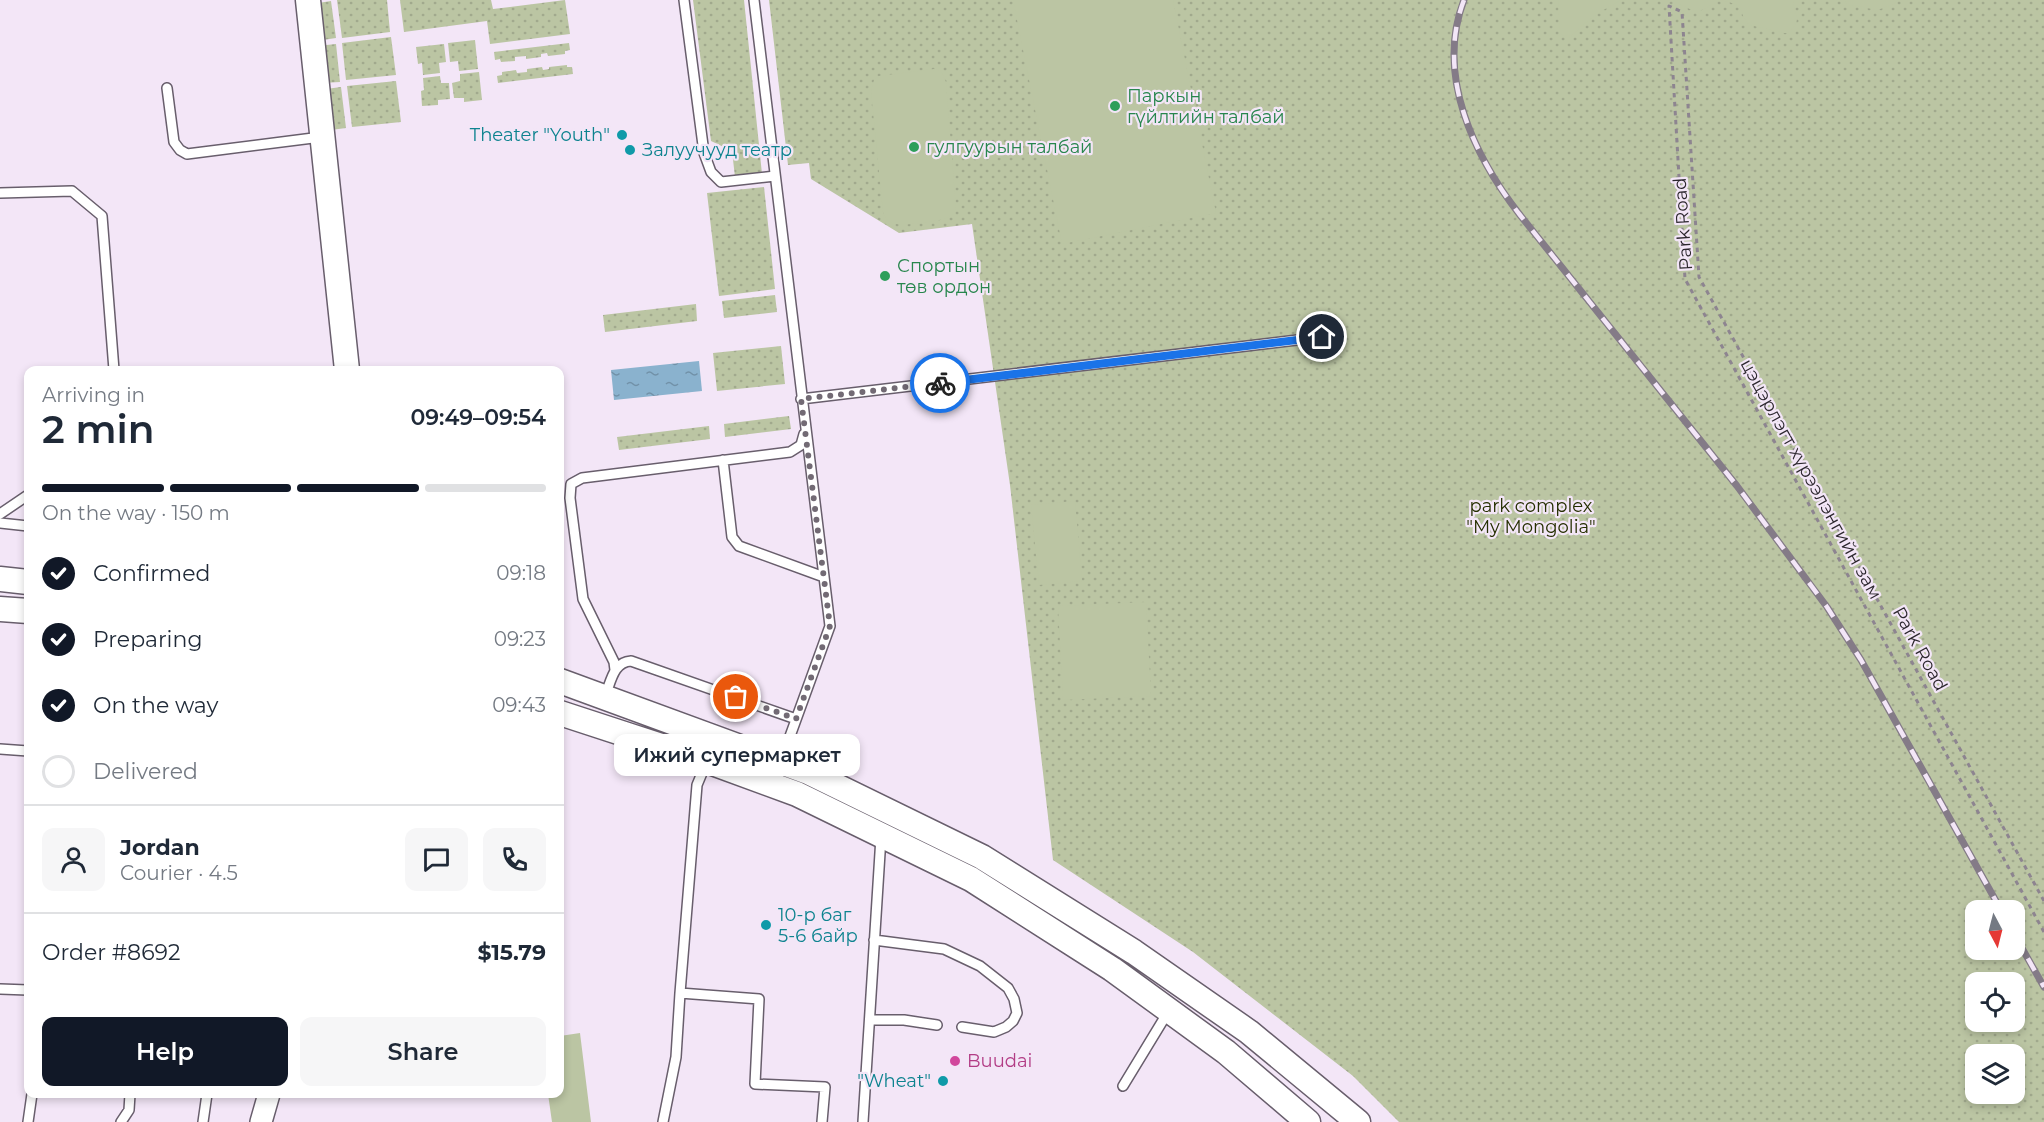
<!DOCTYPE html>
<meta charset="utf-8">
<style>
:root{--surface:#fff;--page:#f6f6f7;--text:#1f2937;--muted:#747a83;--line:#e0e1e3;--accent:#111827}
body{margin:0;font-family:Montserrat,sans-serif;background:var(--page);color:var(--text);height:100vh;display:flex;flex-direction:column;font-size:22px;white-space:nowrap}
*{box-sizing:border-box;margin:0}
p{font-size:20px;color:var(--muted)}
.icon{flex:none;width:33px;height:33px;fill:none;stroke:currentColor;stroke-width:2;stroke-linecap:round;stroke-linejoin:round}
.map{position:relative;flex:1;overflow:hidden}
.side{position:absolute;left:24px;top:366px;width:540px;height:732px;display:flex;flex-direction:column;background:var(--surface);border-radius:12px;box-shadow:0 3px 9px #0003}
.side>*{flex:none}
.needle{width:39px;rotate:173deg}
.tools{position:absolute;left:1965px;top:900px;display:grid;gap:12px}
.tools a{display:grid;place-items:center;width:60px;height:60px;border-radius:12px;background:var(--surface);box-shadow:0 3px 9px #0003;font-size:30px}
.pin{position:absolute;display:grid;place-items:center;width:51px;height:51px;color:#fff;margin:-26px;border:3px solid #fff;border-radius:50%;box-shadow:0 2px 6px #0007}
.courier{position:absolute;display:grid;place-items:center;width:60px;height:60px;margin:-30px;border:4px solid #1a73e8;border-radius:50%;background:#fff;color:#222;box-shadow:0 2px 8px #0007}
.bubble{position:absolute;height:42px;border-radius:12px;background:var(--surface);box-shadow:0 3px 9px #0003;font-size:20px;font-weight:600;line-height:42px;text-align:center}
.summary em{font-style:normal;font-weight:600}
.summary div{display:flex;flex-direction:column-reverse}
.summary{display:flex;align-items:center;justify-content:space-between;height:102px;padding:0 18px}
h1{font-size:39px;font-weight:600;line-height:45px}
.bar{display:grid;grid-template-columns:repeat(4,1fr);gap:9px 6px;align-content:center;height:72px;padding:0 18px}
.bar i{height:8px;border-radius:4px;background:var(--line)}
.bar .current{background:var(--accent)}
.bar p{grid-column:span 4}
.line{display:flex;align-items:center;gap:15px;padding:0 18px;border-top:2px solid var(--line)}
.line div{flex:1}
.round{display:grid;place-items:center;flex:none;width:63px;height:63px;border-radius:12px;background:var(--page)}
ol{padding:0 18px;list-style:none}
li{display:flex;align-items:center;gap:18px;height:66px}
li p{margin-inline-start:auto}
li .icon{padding:6px;border-radius:50%;background:var(--accent);color:#fff;stroke-width:4}
li:last-child{color:var(--muted)}
li i{width:33px;height:33px;border:3px solid var(--line);border-radius:50%}
.cta{display:flex;gap:12px;margin-top:auto;padding:12px 18px}
.cta a{flex:1;height:69px;border-radius:12px;background:var(--accent);color:#fff;font-size:24px;font-weight:600;line-height:69px;text-align:center}
.cta a+a{background:var(--page);color:var(--text)}
.map>svg:first-child{display:block}
.grass{fill:url(#grass-dots);fill-rule:evenodd}
.garden{fill:#bbc5a3}
.water{fill:url(#water-ripples)}
.lines{fill:none;stroke-linecap:round;stroke-linejoin:round}
.service-casing{stroke:#685e6c;stroke-width:12}
.tertiary-casing{stroke:#685e6c;stroke-width:24}
.secondary-casing{stroke:#685e6c;stroke-width:27}
.path{stroke:#8d8490;stroke-width:3;stroke-dasharray:4.5 4.5;stroke-linecap:butt}
.service{stroke:#fff;stroke-width:9}
.tertiary{stroke:#fff;stroke-width:21}
.secondary{stroke:#fff;stroke-width:24}
.rail-casing{stroke:#847b87;stroke-width:7}
.rail{stroke:#f3e6f7;stroke-width:4.5;stroke-dasharray:14;stroke-linecap:butt}
.done{stroke:#726a74;stroke-width:6;stroke-dasharray:0 10.8}
.route{stroke:#1a73e8;stroke-width:8}
.leisure-dot{fill:#2e9e5b;stroke:#f3e6f7;stroke-width:2}
.culture-dot{fill:#0f9aa8;stroke:#f3e6f7;stroke-width:2}
.hotel-dot{fill:#d1479c;stroke:#f3e6f7;stroke-width:2}
.labels{text-anchor:middle;dominant-baseline:central;stroke-width:4.5;stroke-linejoin:round;paint-order:stroke}
.leisure-label{font-size:18px;fill:#27864d;stroke:#f3e6f7;text-anchor:start}
.culture-label{font-size:18px;fill:#0d838f;stroke:#f3e6f7;text-anchor:end}
.street-label{font-size:18px;fill:#2c272e;stroke:#f3e6f7}
.park-label{font-size:18px;fill:#252f00;stroke:#f3e6f7}
.hotel-label{font-size:18px;fill:#b23c85;stroke:#f3e6f7;text-anchor:start}
</style>
<div class="map">
<svg width="2044" height="1122" viewBox="0 0 2044 1122">
<defs>
<pattern id="grass-dots" width="8" height="8" patternUnits="userSpaceOnUse" patternTransform="scale(1.5)"><rect width="8" height="8" fill="#bbc5a3"/><path d="M2 2h.1M6 6h.1" fill="none" stroke="#a1a98d" stroke-width="1.8" stroke-linecap="round"/></pattern>
<pattern id="water-ripples" width="26" height="14" patternUnits="userSpaceOnUse" patternTransform="scale(1.5)"><rect width="26" height="14" fill="#8ab2ce"/><path d="M2 4q2-2 4 0t4 0M15 11q2-2 4 0t4 0" fill="none" stroke="#7191a8"/></pattern>
</defs>
<rect width="100%" height="100%" fill="#f3e6f7"/>
<path class="grass" d="M337,0H387L390,32L342,38Z
M400,0H491L493,9L565,0L570,34L490,44L487,21L404,32Z
M693,0H744L762,174L735,177L732,151L711,141Z
M769,0H2044V1122H1399L1353,1076L1193,952L1053,860L1010,485L972,224L899,233L811,179L809,163L788,165ZM1976,910H2014V950H1976ZM1976,982H2014V1022H1976ZM1976,1054H2014V1094H1976Z
M331,1L336,38L316,41L312,4Z
M391,37L396,75L346,80L342,43Z
M475,40L478,69L459,71L458,61L450,62L448,43Z
M569,43L570,50L565,51V54L548,56L547,53L541,54V57L526,59V56L515,57V61L501,62L500,59L495,60L494,52Z
M336,44L340,82L322,83L317,46Z
M444,44L446,62L439,63L440,73L423,75L422,63L418,64L416,47Z
M567,65V67H572L573,74L498,83L497,76L502,75V72L516,70L517,73L527,72V69L542,67L543,70L549,69V67Z
M479,72L482,100L464,102V98H454L452,83L460,81V74Z
M440,76L441,83H449L450,99L438,100V105L422,106L421,91L424,90L423,78Z
M396,81L401,122L352,127L347,86Z
M341,87L346,128L331,130L326,89Z
M764,187L775,289L719,296L707,193Z
M775,295L777,312L724,318L722,301Z
M696,304L697,321L605,332L603,315Z
M781,346L785,384L717,391L713,353Z
M789,416L791,429L725,437L724,424Z
M709,426L710,439L619,450L617,437Z"/>
<path class="garden" d="M1013,0H1173L1216,213L1062,244Z
M1558,0H1621L1600,12L1580,27L1570,38L1565,37L1560,33Z
M1670,0H1794C1792,15 1805,18 1788,33H1784L1750,25C1735,12 1751,6 1720,0L1700,11H1694Z
M1845,0H1900C1871,17 1875,6 1848,5Z
M934,69L941,71L946,82L956,209C954,214 951,217 946,218C936,222 901,227 892,223C887,221 885,217 883,212L871,92L874,80L879,76Z
M1075,501L1082,581L1039,585L1031,505Z
M1146,602L1151,696L1063,700L1058,606Z
M580,1033L591,1122H552L548,1094H560V1036Z"/>
<path class="water" d="M699,361L702,391L614,400L611,370Z"/>
<g class="lines">
<g class="service-casing">
<path id="service" d="M684,0L704,153L711,172L721,182L775,176
M754,0L830,626L781,761
M167,88L174,142L180,150L187,154L321,137
M0,193L72,191L102,216L114,370
M801,399L1322,337
M723,460L732,537L739,546L824,577
M0,514L28,495
M0,523L28,526
M615,670L614,662L583,599L570,498L571,484L582,478L790,452L801,445L804,434
M605,696C611,682 613,662 631,661L796,719
M0,749L28,751
M707,761L697,785L680,993L759,999L755,1084L825,1087L822,1122
M874,940L944,949L980,966L1008,988L1014,999L1017,1013L1013,1021L1006,1027L994,1032L962,1027
M0,989L28,990
M870,1020H904L937,1025
M1123,1086L1168,1012
M28,1122L32,1094
M121,1122L129,1110L130,1094
M203,1122L207,1094
M663,1122L676,1057L680,993
M863,1122L881,837"/>
</g>
<g class="tertiary-casing">
<path id="tertiary" d="M261,1122L269,1094"/>
</g>
<g class="secondary-casing">
<path id="secondary" d="M308,0L347,370
M0,579L28,582
M0,609L28,611
M560,681L808,772L982,857L1134,952L1249,1032L1358,1122
M560,713L707,761L797,794L971,879L1112,969L1226,1052L1308,1122"/>
</g>
<path class="path" d="M2044,901L1699,277L1682,12L1669,6L1685,279L2044,932"/>
<use href="#service" class="service"/>
<use href="#tertiary" class="tertiary"/>
<use href="#secondary" class="secondary"/>
<g class="rail-casing">
<path id="rail" d="M1464,0C1435,75 1474,156 1520,215L1737,486L1827,607L1861,660L2001,910
M2014,934L2044,987"/>
</g>
<use href="#rail" class="rail"/>
</g>
<g class="lines">
<path class="done" d="M736,697L796,719L830,626L801,399L940,383"/>
<path class="route" d="M940,383L1322,337"/>
</g>
<g class="leisure-dot">
<circle cx="1115" cy="106" r="6"/>
<circle cx="914" cy="147" r="6"/>
<circle cx="885" cy="276" r="6"/>
</g>
<g class="culture-dot">
<circle cx="622" cy="135" r="6"/>
<circle cx="630" cy="150" r="6"/>
<circle cx="766" cy="925" r="6"/>
<circle cx="943" cy="1081" r="6"/>
</g>
<circle class="hotel-dot" cx="955" cy="1061" r="6"/>
<g class="labels">
<g class="leisure-label">
<text x="1127" y="96">Паркын<tspan x="1127" dy="21">гүйлтийн талбай</tspan></text>
<text x="926" y="147">гулгуурын талбай</text>
<text x="897" y="266">Спортын<tspan x="897" dy="21">төв ордон</tspan></text>
</g>
<g class="culture-label">
<text x="610" y="135">Theater "Youth"</text>
<text x="642" y="150" text-anchor="start">Залуучууд театр</text>
<text x="778" y="915" text-anchor="start">10-р баг<tspan x="778" dy="21">5-6 байр</tspan></text>
<text x="931" y="1081">"Wheat"</text>
</g>
<g class="street-label">
<text transform="translate(1683 224) rotate(-94)">Park Road</text>
<text transform="translate(1811 479) rotate(61)">цэцэрлэгт хүрээлэнгийн зам</text>
<text transform="translate(1920 649) rotate(61)">Park Road</text>
</g>
<g class="park-label">
<text x="1531" y="506">park complex<tspan x="1531" dy="21">"My Mongolia"</tspan></text>
</g>
<g class="hotel-label">
<text x="967" y="1061">Buudai</text>
</g>
</g>
</svg>
<div class="tools">
<a><svg class="needle" viewBox="-14 -14 28 28"><path d="M0-13l5 13h-10z" fill="#e53935"/><path d="M0 13l5-13h-10z" fill="#747a83"/></svg></a>
<a><svg class="icon" aria-label="locate" viewBox="0 0 24 24"><circle cx="12" cy="12" r="6"/><path d="M12 2v4M12 18v4M2 12h4M18 12h4"/></svg></a>
<a><svg class="icon" aria-label="layers" viewBox="0 0 24 24"><path d="M12 4l9 5-9 5-9-5zM3 14l9 5 9-5"/></svg></a>
</div>
<div class="pin" style="left:736px;top:697px;background:#ea580c"><svg class="icon" aria-label="bag" viewBox="0 0 24 24"><path d="M5 8h14l-1 12H6zM9 8a3 3 0 0 1 6 0"/></svg></div>
<div class="pin" style="left:1322px;top:337px;background:#1f2937"><svg class="icon" aria-label="home" viewBox="0 0 24 24"><path d="M3 11l9-7 9 7M6 9v11h12V9"/></svg></div>
<div class="courier" style="left:940px;top:383px"><svg class="icon" aria-label="bike" viewBox="0 0 24 24"><circle cx="6" cy="16" r="4"/><circle cx="18" cy="16" r="4"/><path d="M6 16l4-8h5l3 8M10 8l3 8H6M13 5h3"/></svg></div>
<div class="bubble" style="left:614px;top:734px;width:246px">Ижий супермаркет</div>
<section class="side">
<div class="summary"><div><h1>2 min</h1><p>Arriving in</p></div><em>09:49–09:54</em></div>
<div class="bar"><i class="current"></i><i class="current"></i><i class="current"></i><i></i><p>On the way · 150 m</p></div>
<ol>
<li><svg class="icon" aria-label="check" viewBox="0 0 24 24"><path d="M5 12l5 5 9-10"/></svg>Confirmed<p>09:18</p></li>
<li><svg class="icon" aria-label="check" viewBox="0 0 24 24"><path d="M5 12l5 5 9-10"/></svg>Preparing<p>09:23</p></li>
<li><svg class="icon" aria-label="check" viewBox="0 0 24 24"><path d="M5 12l5 5 9-10"/></svg>On the way<p>09:43</p></li>
<li><i></i>Delivered</li>
</ol>
<div class="line" style="height:108px"><a class="round"><svg class="icon" aria-label="person" viewBox="0 0 24 24"><circle cx="12" cy="8" r="4"/><path d="M4 21q1-7 8-7t8 7"/></svg></a><div><b>Jordan</b><p>Courier · 4.5</p></div><a class="round"><svg class="icon" aria-label="chat" viewBox="0 0 24 24"><path d="M4 5h16v11H9l-5 4z"/></svg></a><a class="round"><svg class="icon" aria-label="phone" viewBox="0 0 24 24"><path d="M5 4h4l2 5-3 2q2 4 5 5l2-3 5 2v4C11 20 4 13 5 4z"/></svg></a></div>
<div class="line" style="height:78px"><div>Order #8692</div><b>$15.79</b></div>
<div class="cta"><a>Help</a><a>Share</a></div>
</section>
</div>
